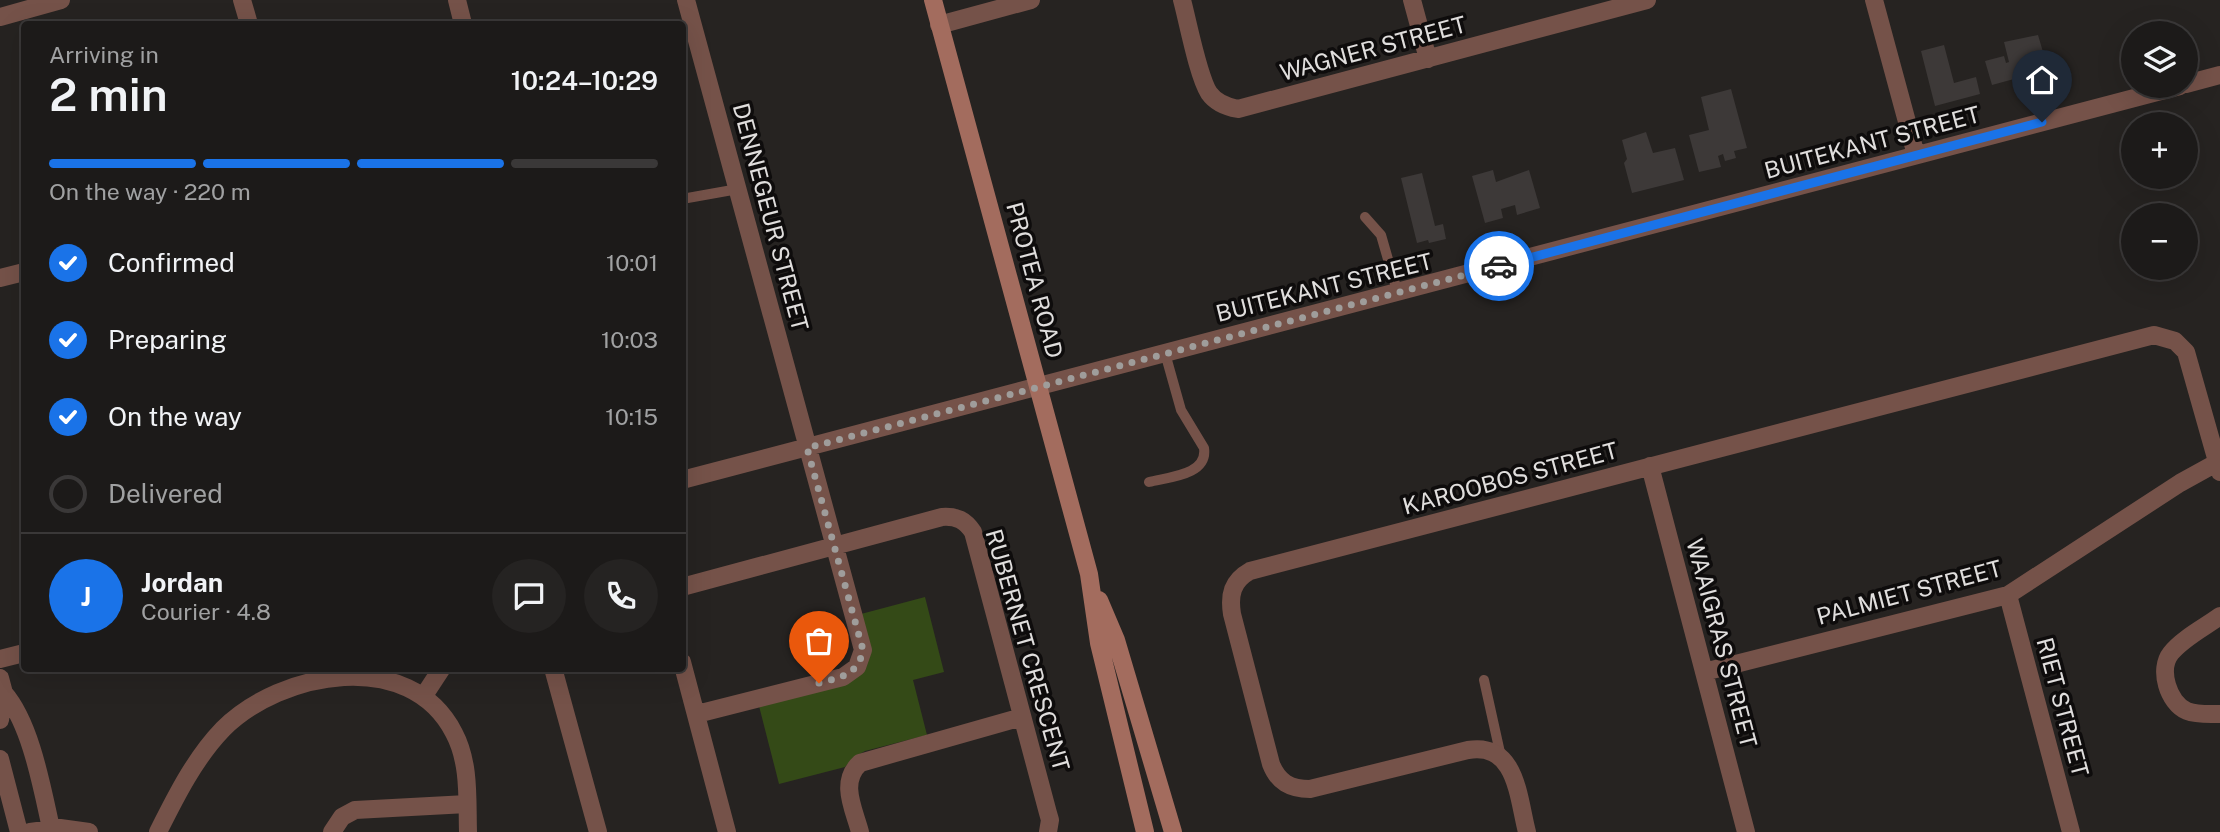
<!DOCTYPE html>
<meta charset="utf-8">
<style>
:root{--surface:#1c1a19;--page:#252322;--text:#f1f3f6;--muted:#a0a1a2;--line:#3a3838;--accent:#1a73e8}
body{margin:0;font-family:"Public Sans",sans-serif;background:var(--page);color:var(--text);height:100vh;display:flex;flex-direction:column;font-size:26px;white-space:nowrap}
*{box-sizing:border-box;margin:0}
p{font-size:23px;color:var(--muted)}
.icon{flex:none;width:38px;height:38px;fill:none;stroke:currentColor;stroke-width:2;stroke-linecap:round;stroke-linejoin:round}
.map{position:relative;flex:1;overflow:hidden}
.drawer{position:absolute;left:21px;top:21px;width:665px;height:651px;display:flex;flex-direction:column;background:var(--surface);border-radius:7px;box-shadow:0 7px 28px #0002,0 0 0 2px var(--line)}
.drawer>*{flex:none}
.buttons{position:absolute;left:2121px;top:21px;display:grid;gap:14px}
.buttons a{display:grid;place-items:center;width:77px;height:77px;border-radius:50%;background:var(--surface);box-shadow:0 7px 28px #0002,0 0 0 2px var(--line);font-size:35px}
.pin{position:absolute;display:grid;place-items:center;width:60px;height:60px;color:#fff;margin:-72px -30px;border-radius:50% 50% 50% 0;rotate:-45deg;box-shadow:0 0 7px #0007}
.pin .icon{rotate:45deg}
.courier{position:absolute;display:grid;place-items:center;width:70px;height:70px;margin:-35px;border:5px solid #1a73e8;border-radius:50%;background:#fff;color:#222;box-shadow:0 2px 9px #0007}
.summary em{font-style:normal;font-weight:600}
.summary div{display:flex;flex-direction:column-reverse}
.summary{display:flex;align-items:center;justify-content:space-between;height:119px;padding:0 28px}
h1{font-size:46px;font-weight:600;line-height:52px}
.bar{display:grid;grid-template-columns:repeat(4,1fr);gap:10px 7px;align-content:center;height:84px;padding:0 28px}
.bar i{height:9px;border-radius:5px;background:var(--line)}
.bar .selected{background:var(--accent)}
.bar p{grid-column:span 4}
.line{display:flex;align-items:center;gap:18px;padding:0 28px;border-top:2px solid var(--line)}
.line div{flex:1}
.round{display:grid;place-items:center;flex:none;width:74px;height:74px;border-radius:37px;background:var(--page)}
ol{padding:0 28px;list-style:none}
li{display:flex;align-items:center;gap:21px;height:77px}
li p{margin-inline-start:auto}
li .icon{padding:7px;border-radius:50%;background:var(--accent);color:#fff;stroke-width:4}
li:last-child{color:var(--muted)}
li i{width:38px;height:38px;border:4px solid var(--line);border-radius:50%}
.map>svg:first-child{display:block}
.green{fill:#344a17}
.building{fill:#3d3938}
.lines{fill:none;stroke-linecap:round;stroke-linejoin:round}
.lane{stroke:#755249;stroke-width:10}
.street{stroke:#755249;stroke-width:18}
.secondary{stroke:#a36c5e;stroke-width:18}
.done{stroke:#9f9d9b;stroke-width:7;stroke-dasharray:0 12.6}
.route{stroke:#1a73e8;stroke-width:9}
.labels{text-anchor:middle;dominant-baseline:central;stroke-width:7;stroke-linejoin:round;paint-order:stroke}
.street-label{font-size:23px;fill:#e0dedd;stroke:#0e0c0c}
</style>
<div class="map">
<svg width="2220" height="832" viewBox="0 0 2220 832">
<rect width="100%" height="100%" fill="#262321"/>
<path class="green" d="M925,597L944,672L913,680L927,735L865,751L854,757L845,767L779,784L759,706L853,679L861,614Z"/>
<path class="building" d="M2038,35L2052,82L2016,90L2014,79L1992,85L1985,61L2004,56L2006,63L2009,62L2004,42Z
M1944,45L1954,83L1976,77L1980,94L1935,106L1921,51Z
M1731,89L1747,148L1734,151L1736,158L1725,161L1723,154L1718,156L1721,167L1699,172L1689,135L1709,130L1701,97Z
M1646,132L1653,153L1675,148L1684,180L1632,193L1624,163L1627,159L1622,140Z
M1493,170L1496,182L1529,170L1540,208L1517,215L1515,205L1501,209L1503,218L1485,223L1472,176Z
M1422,173L1435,226L1443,224L1446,239L1429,243L1428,240L1417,243L1401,178Z"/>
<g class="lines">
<path class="lane" d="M682,199L738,189
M1365,217L1381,235L1398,294
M1149,482C1169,477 1208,475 1204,448L1181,410L1165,353
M1484,680L1501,757"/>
<path class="street" d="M242,0L249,24
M457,0L463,24
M686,0L863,650L857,667L843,677L697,714
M1182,0C1188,22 1198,76 1209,93C1216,103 1227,107 1238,109L1647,0
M1412,0L1428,59
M1874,0L1916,155
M0,17L61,0
M939,25L1031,0
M2186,84L2220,75
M0,278L24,272
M1650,466L1746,832
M682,480L2180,86
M682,587L942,517C957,516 965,520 973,532L1048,813L1050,820L1048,832
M2008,595L2071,832
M2220,616C2205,627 2183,638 2171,653C2158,669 2168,703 2187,711C2197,715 2209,714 2220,714
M0,659L24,653
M682,662L727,832
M553,668L598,832
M1704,672L2008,595L2180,483L2220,461
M0,678L4,693L0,720
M4,693C31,724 42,788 51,828
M423,697L442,668
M0,759L19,832
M30,832L60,828L89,832
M158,832C176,796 195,758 223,729C281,671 410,647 454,733C470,763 467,799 468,832
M332,832L342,817L355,810L467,804
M860,832C854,809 839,782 860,763L1022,717
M1527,832C1518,798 1517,742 1468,750L1310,789C1290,789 1278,782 1271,764L1232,614C1229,595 1232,581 1250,571L2154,335L2175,341L2186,352L2220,472"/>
<path class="secondary" d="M933,0L1089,574L1099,643L1145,832
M1099,600L1116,640L1173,832"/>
</g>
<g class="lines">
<path class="done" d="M819,683C841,677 858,675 863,650L807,448L1499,266"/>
<path class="route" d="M1499,266L2042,122"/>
</g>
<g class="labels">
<g class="street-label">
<text transform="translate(1373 48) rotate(-15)">WAGNER STREET</text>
<text transform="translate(1872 142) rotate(-15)">BUITEKANT STREET</text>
<text transform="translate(771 217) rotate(75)">DENNEGEUR STREET</text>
<text transform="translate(1035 280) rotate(75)">PROTEA ROAD</text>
<text transform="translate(1324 287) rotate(-14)">BUITEKANT STREET</text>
<text transform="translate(1510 478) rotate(-15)">KAROOBOS STREET</text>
<text transform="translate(1909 592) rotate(-15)">PALMIET STREET</text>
<text transform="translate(1722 643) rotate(75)">WAAIGRAS STREET</text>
<text transform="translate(1028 650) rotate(74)">RUBERNET CRESCENT</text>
<text transform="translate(2063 707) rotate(75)">RIET STREET</text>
</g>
</g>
</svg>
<div class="buttons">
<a><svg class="icon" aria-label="layers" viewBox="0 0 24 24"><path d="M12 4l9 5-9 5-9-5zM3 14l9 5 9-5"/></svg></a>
<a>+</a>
<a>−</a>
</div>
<div class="pin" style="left:819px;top:683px;background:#ea580c"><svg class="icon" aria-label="bag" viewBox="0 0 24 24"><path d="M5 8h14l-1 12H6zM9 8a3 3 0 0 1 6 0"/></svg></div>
<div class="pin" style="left:2042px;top:122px;background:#1f2937"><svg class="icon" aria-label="home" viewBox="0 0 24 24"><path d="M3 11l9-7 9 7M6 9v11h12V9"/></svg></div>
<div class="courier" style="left:1499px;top:266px"><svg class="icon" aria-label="car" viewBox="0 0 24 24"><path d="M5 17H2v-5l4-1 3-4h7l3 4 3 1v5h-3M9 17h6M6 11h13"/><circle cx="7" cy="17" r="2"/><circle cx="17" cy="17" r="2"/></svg></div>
<section class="drawer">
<div class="summary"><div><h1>2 min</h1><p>Arriving in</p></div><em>10:24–10:29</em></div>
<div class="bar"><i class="selected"></i><i class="selected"></i><i class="selected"></i><i></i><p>On the way · 220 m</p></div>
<ol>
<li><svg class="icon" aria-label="check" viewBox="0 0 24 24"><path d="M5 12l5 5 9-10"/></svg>Confirmed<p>10:01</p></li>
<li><svg class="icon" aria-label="check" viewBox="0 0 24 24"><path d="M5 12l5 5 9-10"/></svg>Preparing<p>10:03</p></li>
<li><svg class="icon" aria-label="check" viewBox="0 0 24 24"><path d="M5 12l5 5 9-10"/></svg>On the way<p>10:15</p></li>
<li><i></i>Delivered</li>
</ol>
<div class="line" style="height:126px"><b class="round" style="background:var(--accent);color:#fff">J</b><div><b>Jordan</b><p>Courier · 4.8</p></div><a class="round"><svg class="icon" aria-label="chat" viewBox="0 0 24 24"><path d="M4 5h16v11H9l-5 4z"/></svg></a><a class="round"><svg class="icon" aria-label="phone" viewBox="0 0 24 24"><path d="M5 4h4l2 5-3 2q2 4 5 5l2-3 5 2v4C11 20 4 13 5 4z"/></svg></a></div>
</section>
</div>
